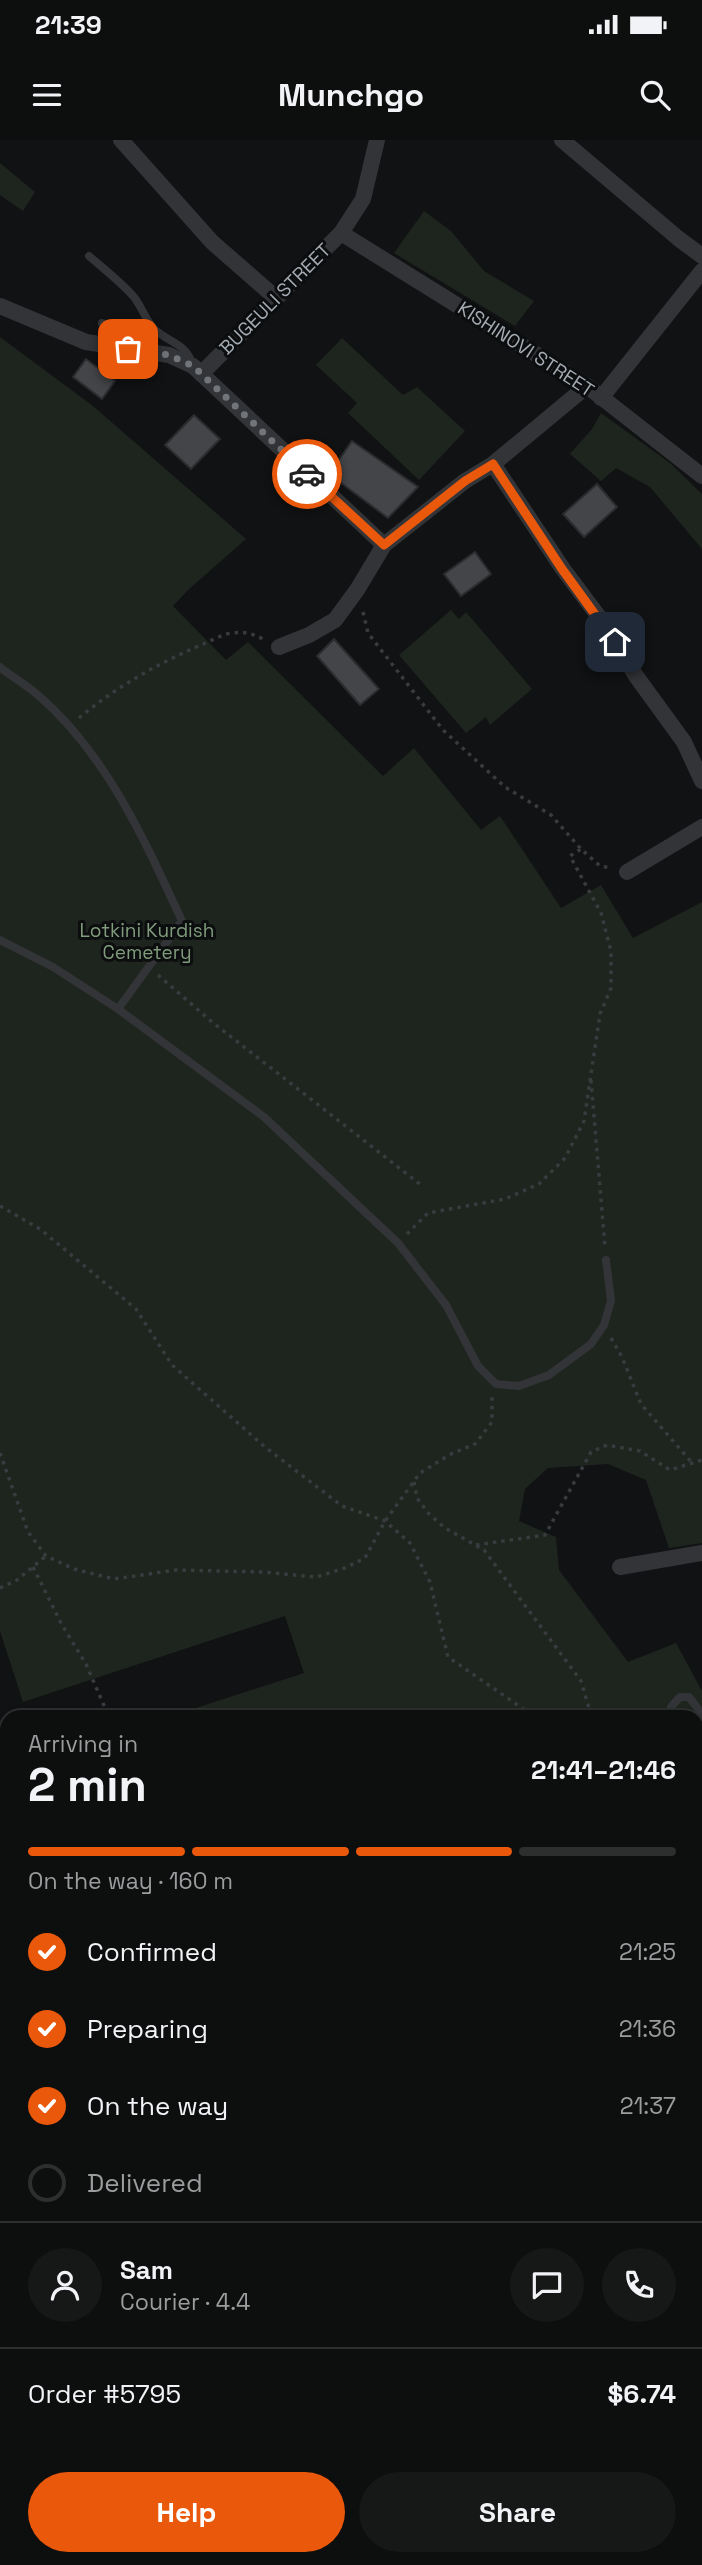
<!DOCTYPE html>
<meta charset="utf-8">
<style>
:root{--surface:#0d0e0e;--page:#161717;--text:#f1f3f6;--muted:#9a9c9e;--line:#2d2e2e;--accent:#ea580c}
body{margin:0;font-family:"Space Grotesk",sans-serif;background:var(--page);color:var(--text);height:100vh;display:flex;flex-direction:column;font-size:26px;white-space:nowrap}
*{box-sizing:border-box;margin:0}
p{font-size:23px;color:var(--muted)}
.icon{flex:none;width:38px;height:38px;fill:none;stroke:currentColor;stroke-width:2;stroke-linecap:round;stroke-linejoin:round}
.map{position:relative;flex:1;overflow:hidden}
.side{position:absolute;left:0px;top:1570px;width:704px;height:856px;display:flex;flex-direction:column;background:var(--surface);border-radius:21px 21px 0 0;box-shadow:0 4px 10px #0003,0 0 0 2px var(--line)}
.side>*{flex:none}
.pin{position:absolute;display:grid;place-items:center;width:60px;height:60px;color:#fff;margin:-30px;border-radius:14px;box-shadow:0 4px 10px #0006}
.courier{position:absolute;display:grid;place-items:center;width:70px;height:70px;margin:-35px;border:5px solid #ea580c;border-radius:50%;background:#fff;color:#222;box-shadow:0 2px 9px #0007}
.summary em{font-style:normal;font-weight:700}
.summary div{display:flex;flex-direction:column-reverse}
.summary{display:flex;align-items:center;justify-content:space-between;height:119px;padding:0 28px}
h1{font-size:46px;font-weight:700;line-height:52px}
.bar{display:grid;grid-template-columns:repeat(4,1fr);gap:10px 7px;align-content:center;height:84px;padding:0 28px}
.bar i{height:9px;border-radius:5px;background:var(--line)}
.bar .active{background:var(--accent)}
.bar p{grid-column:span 4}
.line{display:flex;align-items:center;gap:18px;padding:0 28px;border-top:2px solid var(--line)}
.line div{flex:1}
.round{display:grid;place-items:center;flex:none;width:74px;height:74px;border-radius:37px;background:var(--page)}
ol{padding:0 28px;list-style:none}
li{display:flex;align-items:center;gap:21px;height:77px}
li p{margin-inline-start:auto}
li .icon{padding:7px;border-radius:50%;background:var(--accent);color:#fff;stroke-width:4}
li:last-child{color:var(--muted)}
li i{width:38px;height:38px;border:4px solid var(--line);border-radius:50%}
.cta{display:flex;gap:14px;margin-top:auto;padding:14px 28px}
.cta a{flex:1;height:80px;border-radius:42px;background:var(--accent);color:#fff;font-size:28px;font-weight:700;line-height:80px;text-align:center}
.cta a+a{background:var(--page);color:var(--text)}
.status{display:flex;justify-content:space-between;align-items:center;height:49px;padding:0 35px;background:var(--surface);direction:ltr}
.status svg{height:19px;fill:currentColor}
header{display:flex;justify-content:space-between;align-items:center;height:91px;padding:0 28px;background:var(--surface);font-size:32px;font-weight:700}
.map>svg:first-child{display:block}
.green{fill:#1e251e}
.building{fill:#434548;stroke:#2b2c2e;stroke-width:2}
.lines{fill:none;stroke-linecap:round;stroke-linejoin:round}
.path{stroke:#393b3e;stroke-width:3.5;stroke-dasharray:3.5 5;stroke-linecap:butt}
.service{stroke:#333437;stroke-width:8}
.minor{stroke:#333437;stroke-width:16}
.done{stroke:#71757a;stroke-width:7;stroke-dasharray:0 12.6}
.route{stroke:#ea580c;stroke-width:9}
.labels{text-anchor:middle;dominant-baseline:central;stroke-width:6;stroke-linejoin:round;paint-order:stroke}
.street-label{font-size:19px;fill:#a4abb2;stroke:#0c0d0e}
.park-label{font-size:19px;fill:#809c7c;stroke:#0c0d0e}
</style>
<div class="status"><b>21:39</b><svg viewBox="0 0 49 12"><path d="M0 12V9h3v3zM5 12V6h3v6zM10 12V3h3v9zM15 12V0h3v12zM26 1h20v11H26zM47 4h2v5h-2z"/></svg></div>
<header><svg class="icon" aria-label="menu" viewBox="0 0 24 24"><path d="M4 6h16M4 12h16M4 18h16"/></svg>Munchgo<svg class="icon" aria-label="search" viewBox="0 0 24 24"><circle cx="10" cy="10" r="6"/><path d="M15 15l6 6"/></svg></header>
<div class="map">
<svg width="702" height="2425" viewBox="0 0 702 2425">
<rect width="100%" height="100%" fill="#111213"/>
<path class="green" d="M0,23L35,52L23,71L0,55Z
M424,71L451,91L484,131L534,161L515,186L394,113Z
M0,197L93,266L246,399L188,450L173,466L226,520L248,502L383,636L414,608L481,690L500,676L561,768L601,745L633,798L702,762V1403L669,1408L646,1340L608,1324L548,1328L525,1349L519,1381L556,1397L559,1430L628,1522L676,1503L702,1551V1692L697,1693L696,1577H168L304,1533L285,1476L23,1562L0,1491Z
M342,198L403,255L417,247L465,291L419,340L348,273L357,263L316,225Z
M601,273L670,323L702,354V409L650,347L616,328L601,341L570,314L592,289Z
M451,470L459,479L466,472L532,549L490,585L486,577L466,593L399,515Z
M0,1628L1,1631L7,1629V2418H696L697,1993L702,1995V2425H0Z"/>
<path class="building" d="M86,219L115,241L102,259L73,237Z
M194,275L220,299L191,329L165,305Z
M352,301L418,347L388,378L329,334Z
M597,344L617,367L584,397L563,374Z
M475,412L491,434L461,456L444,434Z
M334,499L379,549L360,565L317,516Z"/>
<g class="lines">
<path class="path" d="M363,472L368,493L443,590L505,647L551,675L581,709L600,726L611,728
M79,578C116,547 157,524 201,505C211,501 222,494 232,493C244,491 253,494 263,499
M158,835L212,882L421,1045
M591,940L605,1107
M0,1066L40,1089L136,1169L172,1225L265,1307L342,1366L385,1381L410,1403L430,1442L448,1517L535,1577
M407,1094L428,1073L505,1059L539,1044L565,1018L584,981L600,874L611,848V811L601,773L570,716L581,709
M611,1198L622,1217L641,1264L693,1324
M0,1313L28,1392L46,1416L74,1429L114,1439L176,1430L262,1432L316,1437L345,1428L365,1418L385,1381L420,1333L451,1314L475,1304L492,1282V1256
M414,1342L417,1358L429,1374L445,1388L484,1410L581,1541L589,1568V1577
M476,1405L545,1395L591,1312L607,1305L640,1311L670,1330L702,1320
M33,1427L62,1485L86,1524L109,1577
M0,1448L17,1440L46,1416
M0,1606L7,1610
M0,1967L7,1975
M696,2252L702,2254
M0,2313L7,2311
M29,2425L38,2418"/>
<path class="service" d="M89,116C104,129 121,142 134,157C141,166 147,182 154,189C169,203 185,202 193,225
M102,183L137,192L153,188
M0,527C12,537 27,545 39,556C107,615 145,701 182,781L118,869
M0,800L53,827L118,869L264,977L398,1103L446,1165L478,1226L496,1244L519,1246L549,1235L591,1204L604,1185L611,1161L606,1120
M672,1577L671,1567L680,1557H689L702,1574
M696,1748L702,1746"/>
<path class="minor" d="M121,0L212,102L276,158
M562,0L679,99L702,116
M341,93L587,246L702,336
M0,166L86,202L169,215L193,226L384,405
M201,234L341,93L363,59L377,0
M601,258L702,131
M493,324L563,429L605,485L636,536L684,602L702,641
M279,507L309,495L335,480L357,450L384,405L465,341L493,324L587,246
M627,732L702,687
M620,1427L702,1413
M696,1866L702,1865"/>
</g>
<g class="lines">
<path class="done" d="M128,209L169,215L193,226L307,334"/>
<path class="route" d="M307,334L384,405L465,341L493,324L562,429L615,502"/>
</g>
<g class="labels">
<g class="street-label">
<text transform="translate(275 159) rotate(-45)">BUGEULI STREET</text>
<text transform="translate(526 209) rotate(33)">KISHINOVI STREET</text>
</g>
<g class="park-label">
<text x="147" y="790">Lotkini Kurdish<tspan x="147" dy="22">Cemetery</tspan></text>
</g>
</g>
</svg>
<div class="pin" style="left:128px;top:209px;background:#ea580c"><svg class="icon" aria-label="bag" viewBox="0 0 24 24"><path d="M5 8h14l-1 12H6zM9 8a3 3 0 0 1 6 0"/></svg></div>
<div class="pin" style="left:615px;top:502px;background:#1f2937"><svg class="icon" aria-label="home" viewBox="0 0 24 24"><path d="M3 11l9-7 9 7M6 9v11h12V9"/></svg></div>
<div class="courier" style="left:307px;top:334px"><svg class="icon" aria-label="car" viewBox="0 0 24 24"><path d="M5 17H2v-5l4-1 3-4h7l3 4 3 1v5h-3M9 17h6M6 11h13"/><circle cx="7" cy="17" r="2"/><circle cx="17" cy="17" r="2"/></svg></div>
<section class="side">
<div class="summary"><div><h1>2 min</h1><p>Arriving in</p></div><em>21:41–21:46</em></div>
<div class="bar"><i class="active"></i><i class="active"></i><i class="active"></i><i></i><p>On the way · 160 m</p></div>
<ol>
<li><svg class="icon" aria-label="check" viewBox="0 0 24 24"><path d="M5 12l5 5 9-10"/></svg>Confirmed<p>21:25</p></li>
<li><svg class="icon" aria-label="check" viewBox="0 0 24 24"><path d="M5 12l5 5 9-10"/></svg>Preparing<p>21:36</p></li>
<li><svg class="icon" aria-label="check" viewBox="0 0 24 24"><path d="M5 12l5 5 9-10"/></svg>On the way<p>21:37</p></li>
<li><i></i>Delivered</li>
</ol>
<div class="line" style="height:126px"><a class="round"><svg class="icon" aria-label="person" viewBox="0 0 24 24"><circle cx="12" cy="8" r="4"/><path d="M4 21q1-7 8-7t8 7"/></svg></a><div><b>Sam</b><p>Courier · 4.4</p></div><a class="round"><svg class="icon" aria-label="chat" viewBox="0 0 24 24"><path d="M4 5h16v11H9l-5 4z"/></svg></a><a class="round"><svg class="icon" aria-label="phone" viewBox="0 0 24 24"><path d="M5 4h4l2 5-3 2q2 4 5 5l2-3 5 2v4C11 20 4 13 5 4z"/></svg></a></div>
<div class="line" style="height:91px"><div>Order #5795</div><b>$6.74</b></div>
<div class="cta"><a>Help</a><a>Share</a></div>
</section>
</div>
